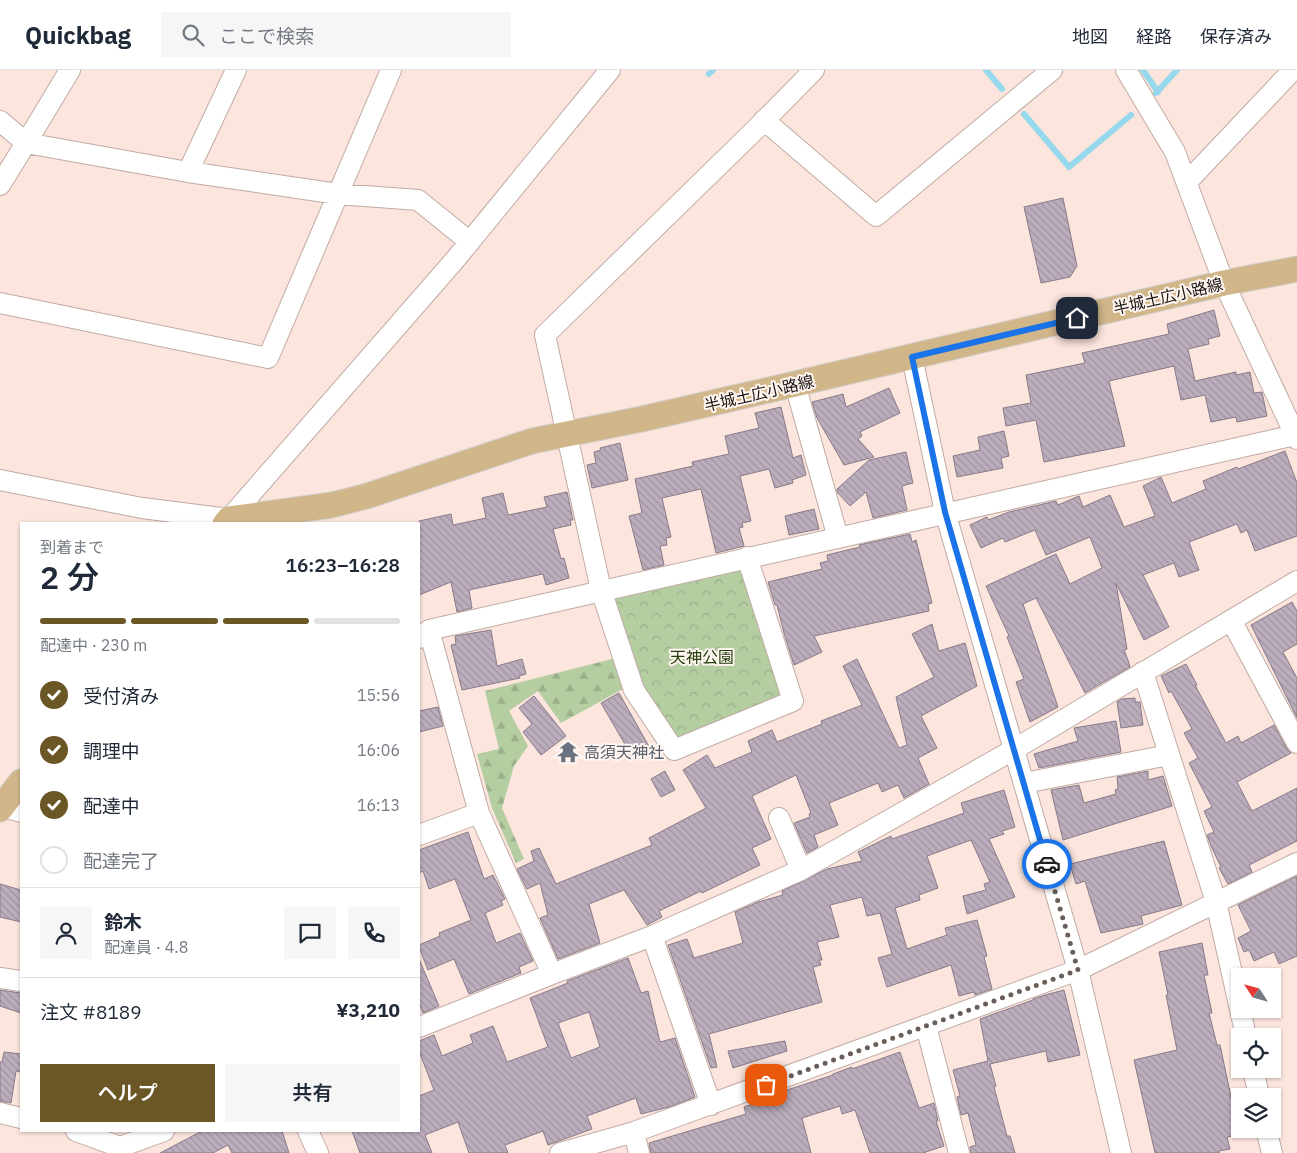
<!DOCTYPE html>
<html lang="ja">
<meta charset="utf-8">
<style>
:root{--surface:#fff;--page:#f6f6f7;--text:#1f2937;--muted:#747a83;--line:#e0e1e3;--accent:#6b5625}
body{margin:0;font-family:"IBM Plex Sans","Noto Sans JP",sans-serif;background:var(--page);color:var(--text);height:100vh;display:flex;flex-direction:column;font-size:19px;white-space:nowrap}
*{box-sizing:border-box;margin:0}
p{font-size:16px;color:var(--muted)}
.icon{flex:none;width:28px;height:28px;fill:none;stroke:currentColor;stroke-width:2;stroke-linecap:round;stroke-linejoin:round}
.map{position:relative;flex:1;overflow:hidden}
.side{position:absolute;left:20px;top:452px;width:400px;height:610px;display:flex;flex-direction:column;background:var(--surface);border-radius:0px;box-shadow:0 1px 4px #0004}
.side>*{flex:none}
.needle{width:32px;rotate:306deg}
.controls{position:absolute;left:1231px;top:898px;display:grid;gap:10px}
.controls a{display:grid;place-items:center;width:50px;height:50px;border-radius:0px;background:var(--surface);box-shadow:0 1px 4px #0004;font-size:25px}
.pin{position:absolute;display:grid;place-items:center;width:42px;height:42px;color:#fff;margin:-21px;border-radius:10px;box-shadow:0 2px 8px #0006}
.courier{position:absolute;display:grid;place-items:center;width:50px;height:50px;margin:-25px;border:4px solid #1a73e8;border-radius:50%;background:#fff;color:#222;box-shadow:0 1px 6px #0007}
.headline em{font-style:normal;font-weight:600}
.headline div{display:flex;flex-direction:column-reverse}
.headline{display:flex;align-items:center;justify-content:space-between;height:85px;padding:0 20px}
h1{font-size:32px;font-weight:600;line-height:38px}
.bar{display:grid;grid-template-columns:repeat(4,1fr);gap:8px 5px;align-content:center;height:60px;padding:0 20px}
.bar i{height:6px;border-radius:4px;background:var(--line)}
.bar .selected{background:var(--accent)}
.bar p{grid-column:span 4}
.line{display:flex;align-items:center;gap:12px;padding:0 20px;border-top:1px solid var(--line)}
.line div{flex:1}
.round{display:grid;place-items:center;flex:none;width:52px;height:52px;border-radius:0px;background:var(--page)}
ol{padding:0 20px;list-style:none}
li{display:flex;align-items:center;gap:15px;height:55px}
li p{margin-inline-start:auto}
li .icon{padding:5px;border-radius:50%;background:var(--accent);color:#fff;stroke-width:4}
li:last-child{color:var(--muted)}
li i{width:28px;height:28px;border:2px solid var(--line);border-radius:50%}
.primary-button{display:flex;gap:10px;margin-top:auto;padding:10px 20px}
.primary-button a{flex:1;height:58px;border-radius:0px;background:var(--accent);color:#fff;font-size:20px;font-weight:600;line-height:58px;text-align:center}
.primary-button a+a{background:var(--page);color:var(--text)}
header{display:flex;align-items:center;gap:30px;box-sizing:border-box;height:70px;padding:0 25px;background:var(--surface);border-bottom:1px solid var(--line)}
header strong{font-size:24px}
nav{display:flex;gap:28px;margin-inline-start:auto;font-size:18px}
.search{width:350px;height:45px;background:var(--page);display:flex;align-items:center;gap:12px;box-sizing:border-box;padding:0 18px;border-radius:0px;color:var(--muted);font-size:19px}
.map>svg:first-child{display:block}
.forest{fill:url(#forest-firs)}
.park{fill:url(#park-crowns)}
.lines{fill:none;stroke-linecap:round;stroke-linejoin:round}
.stream{stroke:#96d9ec;stroke-width:6}
.building{fill:url(#building-back-hatch);stroke:#887b89;fill-rule:evenodd}
.minor-casing{stroke:#c0aba3;stroke-width:22}
.major-casing{stroke:#d2d0d0;stroke-width:27}
.minor{stroke:#fff;stroke-width:20}
.major{stroke:#d1b68a;stroke-width:25}
.done{stroke:#6a5e59;stroke-width:5;stroke-dasharray:0 9}
.route{stroke:#1a73e8;stroke-width:6}
.labels{text-anchor:middle;dominant-baseline:central;stroke-width:4;stroke-linejoin:round;paint-order:stroke}
.street-label{font-size:16px;fill:#1c1512;stroke:#fff6f2}
.park-label{font-size:16px;fill:#243e0b;stroke:#fff6f2}
.worship-label{font-size:16px;fill:#5b616d;stroke:#fff6f2;text-anchor:start}
</style>
<header>
<strong>Quickbag</strong>
<div class="search"><svg class="icon" aria-label="search" viewBox="0 0 24 24"><circle cx="10" cy="10" r="6"/><path d="M15 15l6 6"/></svg>ここで検索</div>
<nav><a>地図</a><a>経路</a><a>保存済み</a></nav>
</header>
<div class="map">
<svg width="1297" height="1083" viewBox="0 0 1297 1083">
<defs>
<pattern id="forest-firs" width="22" height="20" patternUnits="userSpaceOnUse" patternTransform="scale(1.25)"><rect width="22" height="20" fill="#b4cda1"/><path d="M5 1l3.5 6h-7zM16 11l3.5 6h-7z" fill="#9aaf8a"/></pattern>
<pattern id="park-crowns" width="20" height="18" patternUnits="userSpaceOnUse" patternTransform="scale(1.25)"><rect width="20" height="18" fill="#b4cda1"/><path d="M2 6a3 3 0 1 1 6 0M12 15a3 3 0 1 1 6 0" fill="none" stroke="#9aaf8a"/></pattern>
<pattern id="building-back-hatch" width="6" height="6" patternUnits="userSpaceOnUse" patternTransform="scale(1.25)"><rect width="6" height="6" fill="#bbadbc"/><path d="M-1 5l2 2M0 0l6 6M5-1l2 2" fill="none" stroke="#a094a1"/></pattern>
</defs>
<rect width="100%" height="100%" fill="#fbe5dd"/>
<path class="forest" d="M616,588L625,618L561,653L538,621L509,641L528,676L514,696L502,738L524,789L516,793L492,738L477,684L499,679L485,621Z"/>
<path class="park" d="M743,497L785,627L678,672L642,616L612,526Z"/>
<g class="lines">
<path class="stream" d="M986,0L1002,19
M1143,0L1158,22
M709,4L713,0
M1156,23L1177,0
M1024,44L1069,97L1131,45"/>
</g>
<path class="building" d="M1063,128L1077,196L1070,207L1041,213L1024,137Z
M1214,240L1220,266L1208,269L1209,274L1188,279L1195,311L1236,302V305L1250,302L1254,323L1262,322L1267,346L1237,352L1236,347L1211,352L1205,325L1181,330L1174,296L1109,311L1125,376L1044,392L1036,350L1006,356L1003,338L1031,333L1026,305L1085,293L1082,283L1169,264L1167,254Z
M889,318L900,343L860,362L862,366L858,369L874,387L844,395L817,348L812,332L843,324L846,337Z
M781,337L793,388L801,385L806,405L792,410L793,413L775,418L769,399L740,406L751,451L742,453L743,457L739,458L744,476L716,483L701,419L662,428L671,467L666,468L667,475L660,476L664,495L643,500L629,446L642,443L635,409L693,396L692,392L729,384L725,366L759,358L755,343Z
M1004,361L1009,386L1001,388L1003,398L957,407L953,386L980,380L978,367Z
M620,373L628,410L592,418L587,395L596,393L594,382L601,380L600,378Z
M1285,381L1297,413V466L1255,481L1247,460L1241,463L1237,454L1189,472L1199,500L1179,507L1174,493L1143,505L1169,557L1144,570L1116,513L1127,579L1124,580L1128,590L1130,597L1095,617L1085,623L1036,528L1023,534L1058,637L1030,652L1016,612L1024,609L1007,567L1009,566L986,516L1056,484L1070,514L1102,498L1090,467L1046,485L1035,460L1005,472L1003,468L981,478L970,455L987,447L988,450L1009,442L1056,431L1058,435L1079,426L1083,437L1110,425L1124,457L1155,446L1143,416L1161,407L1172,433L1206,419L1203,411L1237,397L1238,399Z
M906,382L913,413L902,416L907,440L873,448L866,422L850,436L837,422V419L869,390Z
M567,422L573,450H570L571,455L553,459L561,489L564,488L569,508L546,515L543,504L469,520L472,538L457,542L451,512L419,525V451L451,444L453,455L486,448L482,428L503,423L508,445L547,437L544,427Z
M814,439L819,459L789,465L785,446Z
M910,464L912,472L916,470L932,533L928,534L929,541L814,566L822,582L794,595L784,563L777,535H775L768,512L822,499L820,493L828,491L827,485L860,477L859,475Z
M1292,532L1297,541V574L1283,582L1297,608V648L1251,555Z
M932,554L939,581L965,573L977,616L921,646L937,678L918,688L929,714L904,728L898,715L882,722L878,713L829,733L838,755L814,765L818,777L807,783L794,753L810,747L809,744L811,743L796,705L752,726L771,769L752,778L760,795L702,823L701,821L659,841L662,847L647,855L624,820L589,834L600,873L558,889L540,848L548,845L540,813L527,819L517,799L534,791L531,781L539,778L556,814L652,775L649,768L706,738L683,700L707,685L715,698L752,682L748,671L772,660L777,672L822,654L821,651L862,635L843,596L857,589L899,678L907,675L896,627L934,607L912,564Z
M491,560L497,596L522,589L526,604L519,606L520,608L462,620L451,575L456,574L455,566Z
M1186,594L1197,615H1195L1226,673L1238,666L1241,673L1274,655L1287,679L1291,683L1237,712L1252,741L1297,718V771L1249,795L1252,802L1228,814L1219,798L1221,797L1211,776L1207,765L1214,762L1204,741L1212,737L1189,693L1198,688L1184,663L1192,659L1171,621L1169,623L1161,606Z
M619,623L651,680L634,690L601,633Z
M534,626L566,666L541,685L523,662L532,654L519,638Z
M1135,628V632H1140L1143,655L1121,658L1117,632L1121,629Z
M438,637L443,656L419,662V641Z
M1116,651L1121,682L1039,698L1034,684L1078,671L1074,658Z
M665,701L675,720L661,727L651,709Z
M1148,701V710L1163,706L1172,736L1063,770L1051,720L1079,715L1084,733L1116,724L1115,720L1118,719L1117,707Z
M1004,720L1015,757L1002,761L1004,764L989,769L1015,827L967,844L963,826L986,820L984,814L990,812L971,770L927,786L938,818L919,825L920,830L895,838L907,879L947,865L945,858L977,850L987,886L984,887L992,919L975,925L974,922L959,926L951,895L887,917L878,888L892,884L880,843L867,846L862,827L830,835L839,867L817,872L822,890H819L821,895L813,897L822,932L709,964L717,997L711,998L668,875L687,869L694,888L743,873L735,842L758,832L783,825L782,821L827,799L862,791L858,782L891,766L892,769L964,743L961,733Z
M468,762L484,809L493,805L505,829L501,831L503,835L485,843L496,873L520,863L533,891L519,897L521,903L469,924L454,889L428,900L419,877V875L440,866L439,863L471,850L455,809L429,819L423,801L419,803V780Z
M1164,771L1182,835L1141,846L1143,854L1101,863L1085,811L1076,814L1070,794Z
M1297,806V886L1279,894L1274,882L1254,891L1249,880L1244,882L1238,868L1251,861L1238,835Z
M0,814L21,820V852L0,847Z
M1202,873L1208,905H1204L1212,943H1209L1217,975H1220L1234,1041L1238,1040L1240,1059L1242,1064L1227,1067L1230,1079L1219,1081V1083H1155L1134,990L1177,980L1166,925H1168L1159,882Z
M628,888L641,923L648,921L660,972L675,968L695,1027L669,1037L641,1044L636,1028L587,1046L592,1059L548,1075L543,1061L505,1075L508,1083H469L458,1052L425,1065L432,1083H360L352,1061H419V1026L434,1020L419,981V971L434,965L442,986L473,973L470,965L493,956L507,992L548,977L530,928L568,913L567,911ZM589,942L600,977L571,988L558,953Z
M419,889L439,936L423,943L419,932Z
M0,920L21,923V943L0,936Z
M1064,920L1080,985L1048,992L1046,981L990,994L996,1016L994,1017L1007,1066H1010L1015,1083H971L970,1077L976,1075L968,1043L961,1045L957,1027L960,1026L953,1000L988,991L980,949L1033,930V929L1045,925Z
M785,971L787,981L733,998L728,981Z
M4,982L21,984V1002L16,1001L11,1033L0,1031V992H2Z
M900,982L919,1038L934,1033L938,1051H936L944,1076L923,1083H870L855,1040L842,1044L840,1036L802,1048L811,1083H651L649,1073L746,1044L744,1037L785,1023L784,1021L833,1005V1004L852,997V999Z
M202,1061H282L289,1083H232L228,1075L213,1083H160Z"/>
<g class="lines">
<g class="minor-casing">
<path id="minor" d="M70,0L26,73L188,102L338,124L418,130L470,172
M1126,0L1175,82L1224,213L1297,369
M764,50L876,146L1052,0
M0,51L26,73L0,115
M188,102L236,0
M1187,112L1293,0
M0,233L268,288L391,0
M912,287L945,442L1078,900L1121,1083
M795,314L838,468
M0,410L142,438L229,449L454,191L610,0
M747,487L793,631L674,680L634,620L601,520L545,265L757,58L814,0
M1231,550L1297,673
M429,560L479,743L552,904
M419,568L429,560L1295,365
M1143,602L1216,832L1246,966
M1024,713L1169,685
M0,736L21,742
M779,748L801,800
M419,765L479,743
M652,866L711,1035
M0,908L21,911
M926,956L959,1083
M419,957L552,904L652,866L801,800L1013,680L1297,511
M1253,999L1259,1026
M0,1043L21,1048
M1266,1059L1272,1083
M76,1061L120,1077L164,1061
M308,1061L318,1083
M634,1062L639,1083
M560,1083L634,1062L1078,900L1297,793"/>
</g>
<g class="major-casing">
<path id="major" d="M225,454L229,449L332,435L367,426L532,371L642,349L795,314L1224,213L1297,199
M0,739L21,712"/>
</g>
<use href="#minor" class="minor"/>
<use href="#major" class="major"/>
</g>
<g class="lines">
<path class="done" d="M766,1015L1078,900L1047,794"/>
<path class="route" d="M1047,794L945,442L912,287L1077,248"/>
</g>
<defs>
<g id="temple-bare" transform="scale(1.725)"><path d="M0-6L5-2H3V0L6.5 2.5H4V6H1.5V3h-3V6H-4V2.5H-6.5L-3 0V-2H-5Z" fill="#6b7280" stroke="#fff6f2" stroke-width="2.5" paint-order="stroke"/></g>
</defs>
<g fill-rule="evenodd">
<use href="#temple-bare" x="568" y="682"/>
</g>
<g class="labels">
<g class="street-label">
<text transform="translate(1168 226) rotate(-13)">半城土広小路線</text>
<text transform="translate(759 323) rotate(-13)">半城土広小路線</text>
</g>
<g class="park-label">
<text x="702" y="587">天神公園</text>
</g>
<g class="worship-label">
<text x="584" y="682">高須天神社</text>
</g>
</g>
</svg>
<div class="controls">
<a><svg class="needle" viewBox="-14 -14 28 28"><path d="M0-13l5 13h-10z" fill="#e53935"/><path d="M0 13l5-13h-10z" fill="#747a83"/></svg></a>
<a><svg class="icon" aria-label="locate" viewBox="0 0 24 24"><circle cx="12" cy="12" r="6"/><path d="M12 2v4M12 18v4M2 12h4M18 12h4"/></svg></a>
<a><svg class="icon" aria-label="layers" viewBox="0 0 24 24"><path d="M12 4l9 5-9 5-9-5zM3 14l9 5 9-5"/></svg></a>
</div>
<div class="pin" style="left:766px;top:1015px;background:#ea580c"><svg class="icon" aria-label="bag" viewBox="0 0 24 24"><path d="M5 8h14l-1 12H6zM9 8a3 3 0 0 1 6 0"/></svg></div>
<div class="pin" style="left:1077px;top:248px;background:#1f2937"><svg class="icon" aria-label="home" viewBox="0 0 24 24"><path d="M3 11l9-7 9 7M6 9v11h12V9"/></svg></div>
<div class="courier" style="left:1047px;top:794px"><svg class="icon" aria-label="car" viewBox="0 0 24 24"><path d="M5 17H2v-5l4-1 3-4h7l3 4 3 1v5h-3M9 17h6M6 11h13"/><circle cx="7" cy="17" r="2"/><circle cx="17" cy="17" r="2"/></svg></div>
<section class="side">
<div class="headline"><div><h1>2 分</h1><p>到着まで</p></div><em>16:23–16:28</em></div>
<div class="bar"><i class="selected"></i><i class="selected"></i><i class="selected"></i><i></i><p>配達中 · 230 m</p></div>
<ol>
<li><svg class="icon" aria-label="check" viewBox="0 0 24 24"><path d="M5 12l5 5 9-10"/></svg>受付済み<p>15:56</p></li>
<li><svg class="icon" aria-label="check" viewBox="0 0 24 24"><path d="M5 12l5 5 9-10"/></svg>調理中<p>16:06</p></li>
<li><svg class="icon" aria-label="check" viewBox="0 0 24 24"><path d="M5 12l5 5 9-10"/></svg>配達中<p>16:13</p></li>
<li><i></i>配達完了</li>
</ol>
<div class="line" style="height:90px"><a class="round"><svg class="icon" aria-label="person" viewBox="0 0 24 24"><circle cx="12" cy="8" r="4"/><path d="M4 21q1-7 8-7t8 7"/></svg></a><div><b>鈴木</b><p>配達員 · 4.8</p></div><a class="round"><svg class="icon" aria-label="chat" viewBox="0 0 24 24"><path d="M4 5h16v11H9l-5 4z"/></svg></a><a class="round"><svg class="icon" aria-label="phone" viewBox="0 0 24 24"><path d="M5 4h4l2 5-3 2q2 4 5 5l2-3 5 2v4C11 20 4 13 5 4z"/></svg></a></div>
<div class="line" style="height:65px"><div>注文 #8189</div><b>¥3,210</b></div>
<div class="primary-button"><a>ヘルプ</a><a>共有</a></div>
</section>
</div>
